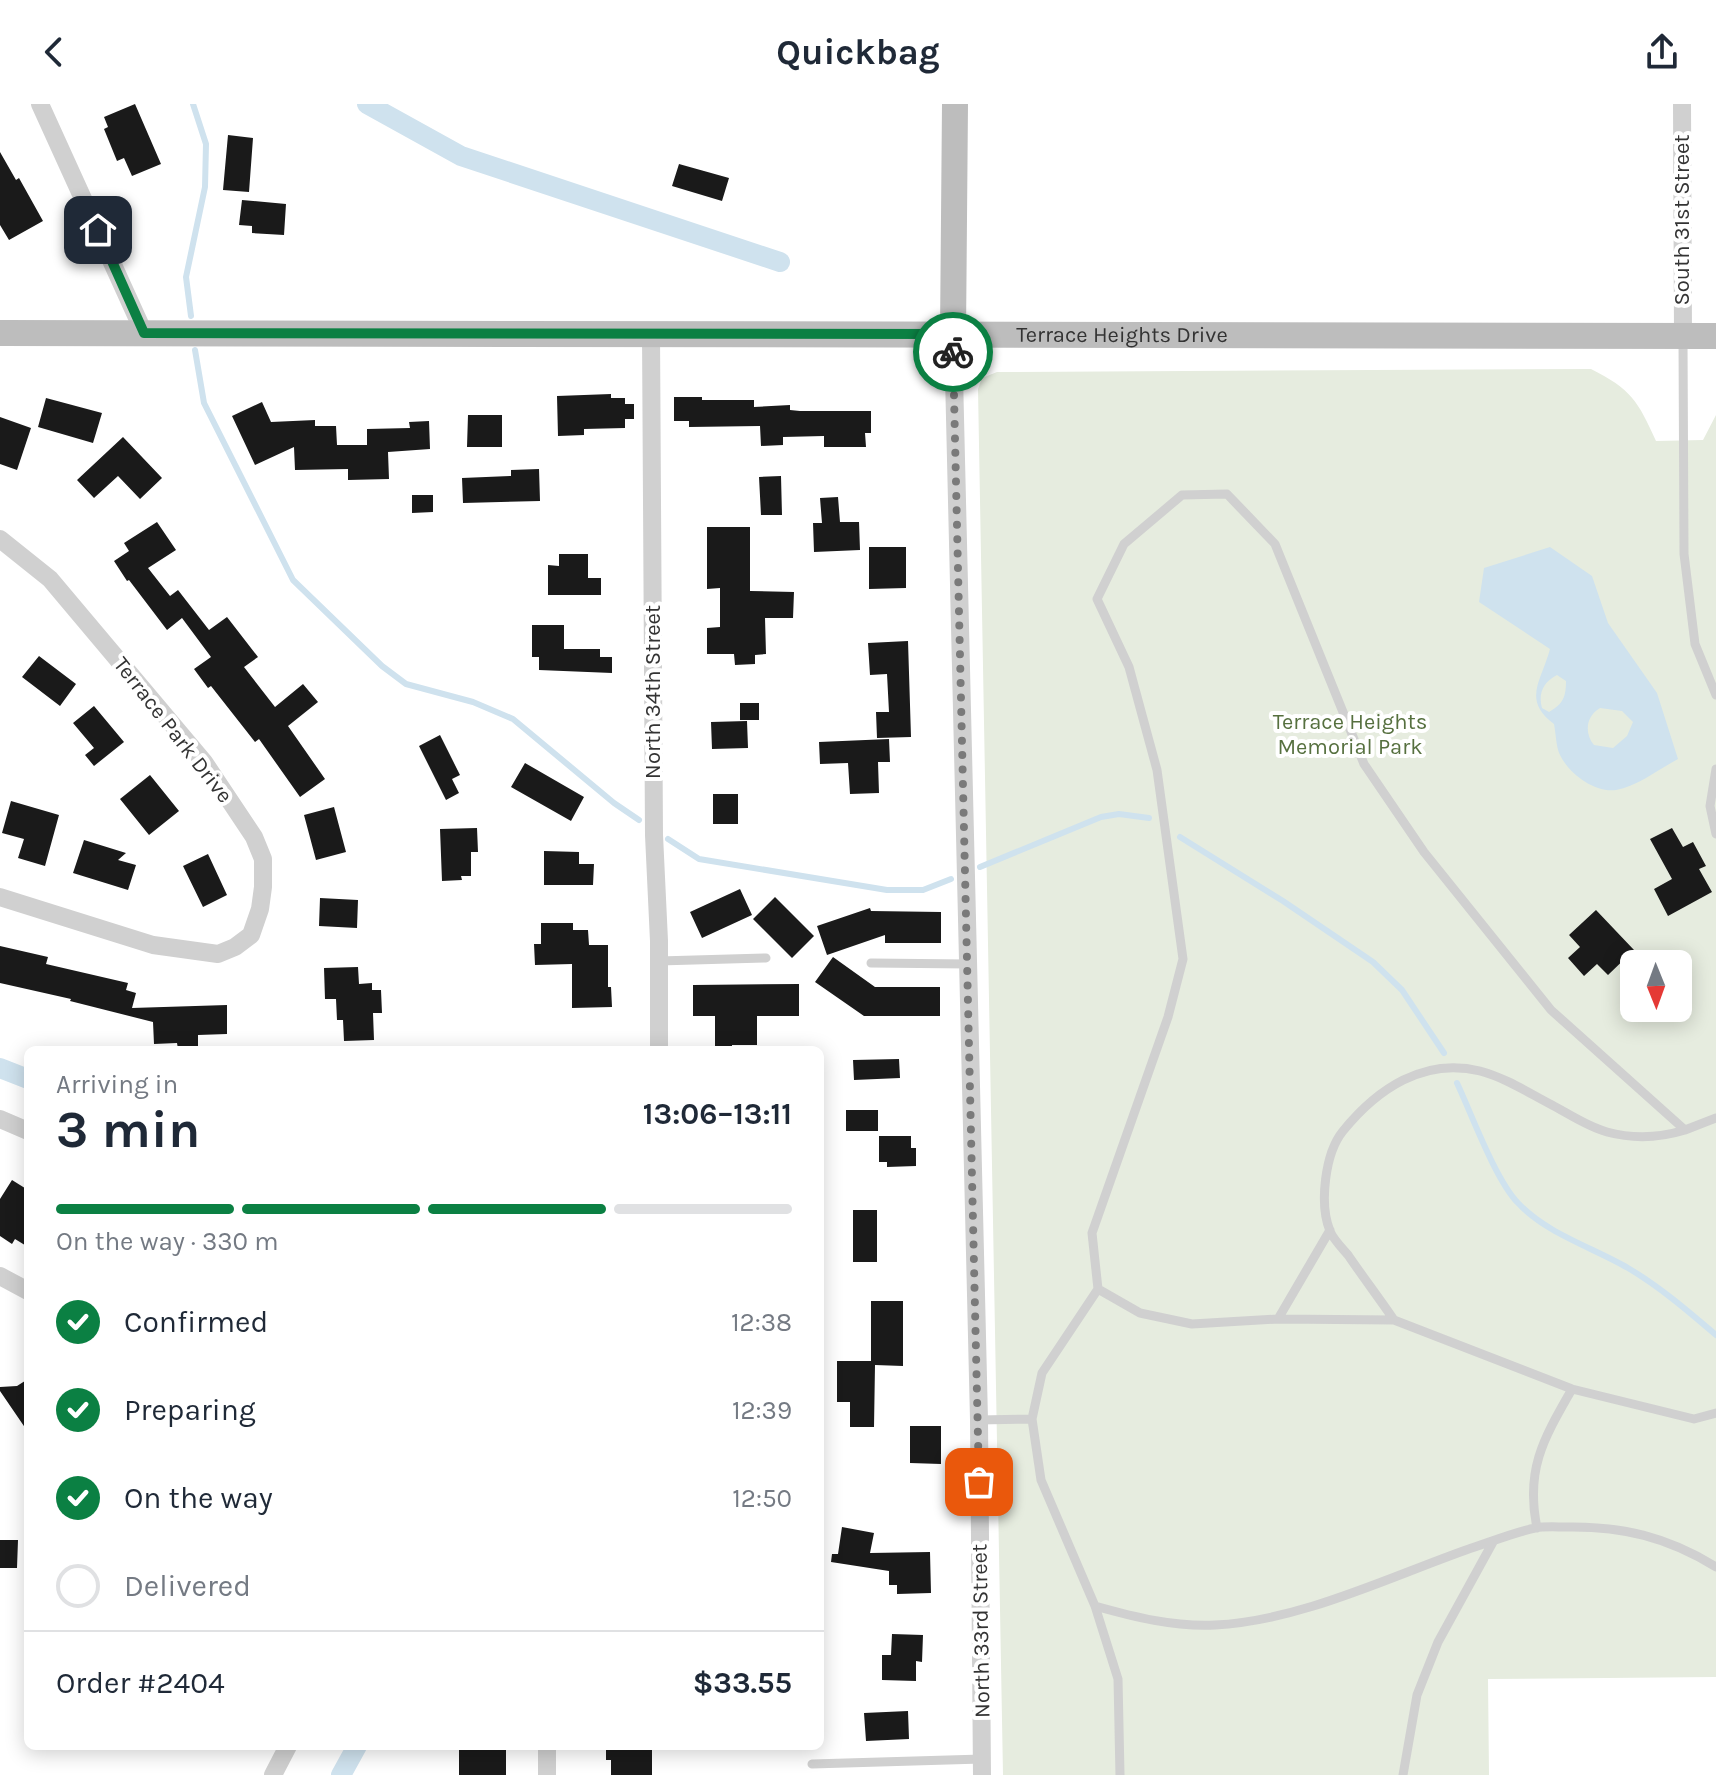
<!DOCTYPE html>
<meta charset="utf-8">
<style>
:root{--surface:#fff;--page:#f6f6f7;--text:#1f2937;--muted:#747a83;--line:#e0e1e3;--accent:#0b8043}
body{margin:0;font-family:Karla,sans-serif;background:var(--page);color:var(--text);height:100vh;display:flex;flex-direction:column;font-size:30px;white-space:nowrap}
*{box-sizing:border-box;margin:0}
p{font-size:26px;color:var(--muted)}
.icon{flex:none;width:44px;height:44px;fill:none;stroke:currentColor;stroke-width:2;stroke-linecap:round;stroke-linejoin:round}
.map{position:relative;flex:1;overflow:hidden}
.panel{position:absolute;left:24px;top:942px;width:800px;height:704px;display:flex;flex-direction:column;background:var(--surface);border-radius:12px;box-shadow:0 4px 20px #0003}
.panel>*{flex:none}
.needle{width:52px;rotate:179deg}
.buttons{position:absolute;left:1620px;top:846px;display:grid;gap:16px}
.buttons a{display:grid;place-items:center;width:72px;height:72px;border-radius:12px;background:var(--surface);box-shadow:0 4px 20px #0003;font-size:40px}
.pin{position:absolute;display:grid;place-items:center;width:68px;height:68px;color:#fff;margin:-34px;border-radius:16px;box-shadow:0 4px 12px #0006}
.courier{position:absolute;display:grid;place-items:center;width:80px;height:80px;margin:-40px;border:6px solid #0b8043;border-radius:50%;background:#fff;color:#222;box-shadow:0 2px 10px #0007}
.head em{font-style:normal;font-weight:700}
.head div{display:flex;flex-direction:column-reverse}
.head{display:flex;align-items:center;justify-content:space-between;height:136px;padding:0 32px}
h1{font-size:52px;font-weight:700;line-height:60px}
.bar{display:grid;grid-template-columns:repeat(4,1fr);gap:12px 8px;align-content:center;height:96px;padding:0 32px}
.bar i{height:10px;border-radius:6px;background:var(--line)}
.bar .active{background:var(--accent)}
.bar p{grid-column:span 4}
.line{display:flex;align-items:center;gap:20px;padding:0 32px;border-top:2px solid var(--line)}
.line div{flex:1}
ol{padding:0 32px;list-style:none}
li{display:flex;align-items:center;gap:24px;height:88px}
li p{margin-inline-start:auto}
li .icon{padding:8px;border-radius:50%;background:var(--accent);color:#fff;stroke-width:4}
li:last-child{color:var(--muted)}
li i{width:44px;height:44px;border:4px solid var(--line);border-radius:50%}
header{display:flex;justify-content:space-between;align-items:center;height:104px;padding:0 32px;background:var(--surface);font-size:36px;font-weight:700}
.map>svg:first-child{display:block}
.green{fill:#e6ecdf;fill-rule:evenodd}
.water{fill:#cfe2ee;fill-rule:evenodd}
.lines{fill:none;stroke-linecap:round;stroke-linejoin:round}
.stream{stroke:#cfe2ee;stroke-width:6}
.canal{stroke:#cfe2ee;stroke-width:20}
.building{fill:#1a1a1a}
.lane{stroke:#d0d0d0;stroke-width:9}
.street{stroke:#d0d0d0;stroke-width:18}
.secondary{stroke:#bdbdbd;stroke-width:26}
.done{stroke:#7a7a7a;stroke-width:8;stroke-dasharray:0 14.4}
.route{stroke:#0b8043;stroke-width:10}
.labels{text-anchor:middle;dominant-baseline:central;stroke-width:8;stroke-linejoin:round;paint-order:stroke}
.street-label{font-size:22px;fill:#333;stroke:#fff}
.park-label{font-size:22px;fill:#56703f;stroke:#fff}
</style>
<header><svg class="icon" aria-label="back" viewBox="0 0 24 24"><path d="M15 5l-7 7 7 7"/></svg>Quickbag<svg class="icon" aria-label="share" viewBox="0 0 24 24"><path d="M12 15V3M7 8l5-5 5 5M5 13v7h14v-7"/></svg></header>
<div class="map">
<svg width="1716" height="1671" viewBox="0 0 1716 1671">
<rect width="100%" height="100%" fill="#fff"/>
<path class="green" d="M1591,265C1631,285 1638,297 1656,337L1703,336L1716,311V1573L1488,1575L1489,1671H1003L978,285L982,274L997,268ZM1634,860H1678V904H1634Z"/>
<path class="water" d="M1550,443L1592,472L1608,519L1657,589L1678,655C1659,665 1638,682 1616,686C1595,689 1569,670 1560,651C1556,643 1556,630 1554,620C1522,596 1541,578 1550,545L1479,498L1484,464ZM1557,571L1566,577C1566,593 1563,600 1549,608L1542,604C1538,590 1543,578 1557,571ZM1600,604L1622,607L1633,618L1627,632L1613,644L1594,641C1584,629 1586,612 1600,604Z"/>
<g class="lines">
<path class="stream" d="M191,212L186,173L205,83L206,40L193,0
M195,246L204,299L293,476L382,562L406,580L473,598L513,615L614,699L639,716
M1180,733L1283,797L1373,858L1402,886L1444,949
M668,735L699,755L887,786H923L951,775
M980,763L1101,713L1119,710L1149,714
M1457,979C1472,1011 1495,1075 1518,1099C1547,1130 1592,1143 1628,1164C1660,1183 1688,1207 1716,1231"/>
<path class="canal" d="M367,0L461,52L780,158
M0,964L28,975
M341,1671L357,1642"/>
</g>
<path class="building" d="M135,0L161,60L132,72L124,54L117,57L104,25L108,23L104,13Z
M228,31L253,34L249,88L223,86Z
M0,48L16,76L19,74L43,117L9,136L0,121Z
M679,60L729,74L722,97L672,82Z
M242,96L286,100L284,131L252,129V122L239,121Z
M611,290V294H625V300H634V315H625V324L584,325V331L558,332L557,292Z
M674,293H702V296H754V303L790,301V306L800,307H871V329H865L866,343H824V332L783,333V341L761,342L760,322L689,323V317H674Z
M46,294L102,309L93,339L38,323Z
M262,298L271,318L315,316V322H336L337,341H367V325L410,324L409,318L429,317L430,345L388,348L389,375L348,376V365L295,366L294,343L255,361L232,312Z
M468,311H502V343H467Z
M0,313L31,324L17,366L0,360Z
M123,333L162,374L140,395L118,372L94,394L77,376Z
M539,365L540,397L463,399L462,374L511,372V366Z
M781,372L782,411H761L759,373Z
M412,391H433V408L412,409Z
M838,393L840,418H859L860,446L814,448L813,419H822L820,394Z
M157,418L176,446L148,464L170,492L178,486L209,526L227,513L258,553L244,563L275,603L303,580L318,598L288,622L325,675L300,693L259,635L255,638L211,582L208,584L194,565L211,553L182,514L167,526L129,476L127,477L114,457L129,447L124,439Z
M707,423H750V487L794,488L793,514H765L766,550L755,551V560L735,561L734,550H707V524L720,523V484L707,485Z
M869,443H906V484L869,485Z
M559,450H588V474H601V491H548V461L559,462Z
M532,521H564V545H600V553H612V569L539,566V553H532Z
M908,537L911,633L877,634L876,608H889L887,570L870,571L868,539Z
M39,552L76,580L60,602L22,573Z
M740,599H759V616H740Z
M94,602L124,638L94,662L85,651L94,644L73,619Z
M747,617L748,644L712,645L711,618Z
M440,631L460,671L452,675L459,689L446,696L419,642Z
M889,635L890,658H878L879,689L850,690L848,659L820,660L819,638Z
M525,659L584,693L571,717L511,683Z
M150,671L179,707L149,731L120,695Z
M713,690H738V720H713Z
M11,697L59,711L45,762L18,754L24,735L2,729Z
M334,703L346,748L316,756L304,711Z
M477,724L478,748H471V772H461L462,776L442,777L440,725Z
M1672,724L1683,743L1693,738L1706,762L1699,765L1712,788L1668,812L1654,785L1672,775L1650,735Z
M84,736L126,749L118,756L136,761L128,786L73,769Z
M544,747L579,748V760H594L593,781H544Z
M208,750L227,791L203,803L183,762Z
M740,785L752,811L702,834L690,808Z
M775,793L814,832L792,854L753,815Z
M320,794L358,796L357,824L319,822Z
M870,804L871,807L941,808V839H885V831L827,851L817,822Z
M1596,806L1634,846L1608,871L1597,860L1584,872L1568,854L1580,843L1569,831Z
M541,819H573V826H588L589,841H608V883H611L612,903L572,904V860L535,861L534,840H541Z
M0,842L48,853L46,860L128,879L126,886L136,889L132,904L227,901V930L198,931V945H178L177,939L154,940L153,918L70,897L71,895L0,879Z
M833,853L875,883H940V912H864L815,878Z
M358,863L359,880L372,879V886H381L382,909H373L374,936L344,937L343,916H337L336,895H325L324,864Z
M799,880V912H757V941H732V946H715V912H693V881Z
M899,955L900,974L854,976L853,956Z
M846,1006H878V1027H846Z
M879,1032H911V1044H916V1062L887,1063V1058H879Z
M12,1076L28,1086V1143L15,1135L12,1140L0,1132V1095Z
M853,1106H877V1158H853Z
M871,1197H903V1262L875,1261L874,1323H850V1298H837V1257H871Z
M28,1275V1328L0,1287V1283L17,1282Z
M910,1322H941V1360L910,1359Z
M842,1423L874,1429L870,1449L930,1448L931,1489L897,1490V1481H889V1467L831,1458L832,1450H838Z
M0,1436H18L17,1464H0Z
M892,1530L923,1531L922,1558L916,1557V1577L882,1576V1551H891Z
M908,1607L909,1635L866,1637L864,1609Z
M459,1642H506V1671H459Z
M606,1642H652V1671H611V1656H606Z"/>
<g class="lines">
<path class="lane" d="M1683,235L1684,450L1695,540L1716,591
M1716,665L1710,702L1716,730
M659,857L766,854
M871,859L968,860
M1098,1185L1092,1129L1168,913L1183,855L1157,666L1129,563L1097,495L1124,440L1182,391L1227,390L1275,440L1364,660L1424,748L1551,906L1685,1026L1716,1014
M1278,1215L1330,1126
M1394,1216C1379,1194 1363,1173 1348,1151C1342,1144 1333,1135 1330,1127C1319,1100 1325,1049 1343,1027C1377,985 1424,953 1480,967C1506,974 1529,989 1552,1001C1569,1010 1588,1023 1607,1028C1633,1035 1659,1034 1685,1026
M1032,1315L1041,1376L1095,1502L1118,1575L1120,1671
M979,1316L1032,1315L1042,1269L1098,1185L1140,1209L1192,1220L1278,1215L1394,1216L1572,1285L1694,1315L1716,1309
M1537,1424C1525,1365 1544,1334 1572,1285
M1095,1502C1134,1513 1174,1523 1215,1521C1299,1517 1387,1474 1466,1446C1488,1439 1512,1429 1535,1424C1545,1422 1556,1423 1566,1423C1622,1422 1668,1433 1716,1463
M812,1660L982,1655
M1403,1671L1417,1591L1438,1538L1493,1438"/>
<path class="street" d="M40,0L144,229
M1682,0L1683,231
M651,229L654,731L659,837V946
M953,230L979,1316L982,1671
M0,435L50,475L204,658L254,733L263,755V783L260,805L251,831L235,843L218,850L153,841L0,793
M0,1015L28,1027
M0,1172L28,1187
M547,1642V1671
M273,1671L288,1642"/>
<g class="secondary">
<path id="s1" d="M0,229L1716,232"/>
<path d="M953,230L955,0"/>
</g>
</g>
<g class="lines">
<path class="done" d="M953,248L979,1378"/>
<path class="route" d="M98,126L144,229L953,230V248"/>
</g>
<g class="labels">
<g class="street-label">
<text transform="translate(1682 116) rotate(-90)">South 31st Street</text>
<text stroke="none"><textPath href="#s1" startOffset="1122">Terrace Heights Drive</textPath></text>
<text transform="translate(653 588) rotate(-90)">North 34th Street</text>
<text transform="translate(173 626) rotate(52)">Terrace Park Drive</text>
<text transform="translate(981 1527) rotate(-91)">North 33rd Street</text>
</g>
<g class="park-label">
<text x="1350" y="618">Terrace Heights<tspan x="1350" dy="25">Memorial Park</tspan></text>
</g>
</g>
</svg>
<div class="buttons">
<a><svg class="needle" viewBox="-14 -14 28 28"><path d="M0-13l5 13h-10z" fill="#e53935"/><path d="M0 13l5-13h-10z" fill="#747a83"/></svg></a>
</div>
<div class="pin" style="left:979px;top:1378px;background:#ea580c"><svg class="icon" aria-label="bag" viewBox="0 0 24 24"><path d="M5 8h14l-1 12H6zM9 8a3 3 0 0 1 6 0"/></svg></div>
<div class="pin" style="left:98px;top:126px;background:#1f2937"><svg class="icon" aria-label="home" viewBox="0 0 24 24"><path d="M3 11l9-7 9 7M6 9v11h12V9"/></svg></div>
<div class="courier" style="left:953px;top:248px"><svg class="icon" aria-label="bike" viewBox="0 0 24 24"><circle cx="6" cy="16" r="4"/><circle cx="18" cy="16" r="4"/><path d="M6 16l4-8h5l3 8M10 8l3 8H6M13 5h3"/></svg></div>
<section class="panel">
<div class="head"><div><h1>3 min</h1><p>Arriving in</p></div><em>13:06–13:11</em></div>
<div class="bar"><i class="active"></i><i class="active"></i><i class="active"></i><i></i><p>On the way · 330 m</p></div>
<ol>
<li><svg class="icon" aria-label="check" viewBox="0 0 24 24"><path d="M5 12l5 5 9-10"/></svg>Confirmed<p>12:38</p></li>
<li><svg class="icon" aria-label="check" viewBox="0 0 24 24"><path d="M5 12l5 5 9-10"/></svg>Preparing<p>12:39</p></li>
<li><svg class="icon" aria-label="check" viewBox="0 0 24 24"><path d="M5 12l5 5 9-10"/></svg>On the way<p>12:50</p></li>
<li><i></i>Delivered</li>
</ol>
<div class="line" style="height:104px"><div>Order #2404</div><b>$33.55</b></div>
</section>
</div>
